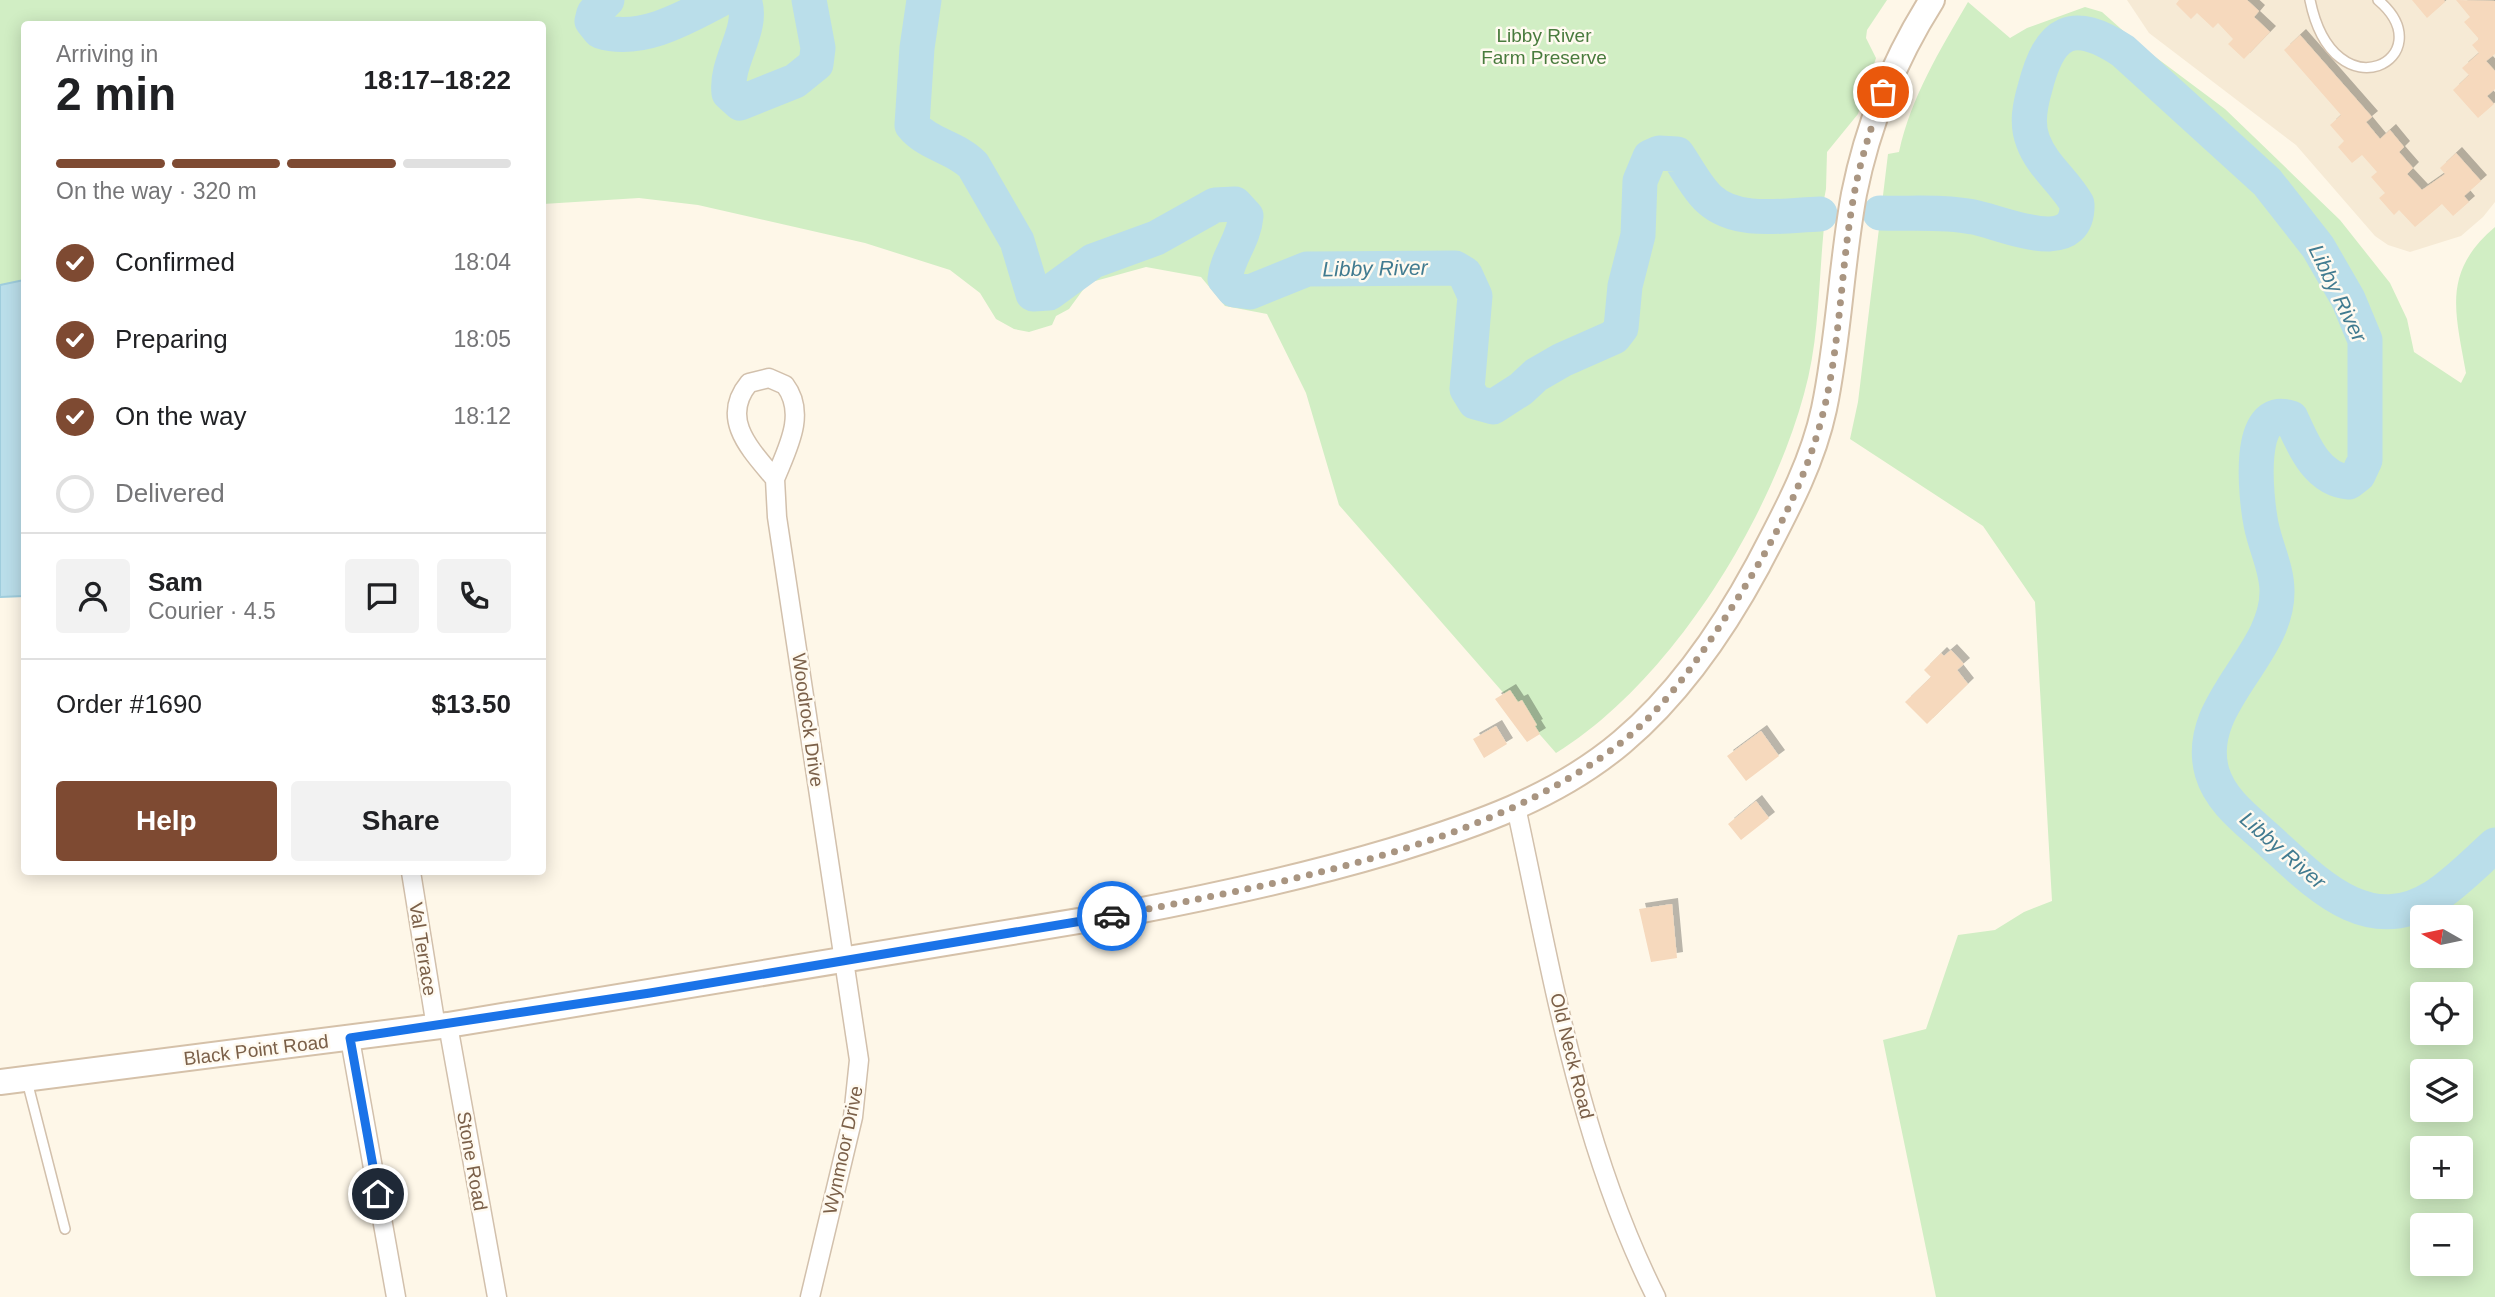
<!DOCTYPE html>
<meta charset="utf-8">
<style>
:root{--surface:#fff;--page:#f2f2f2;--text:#202124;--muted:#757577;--line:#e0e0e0;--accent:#7e4a32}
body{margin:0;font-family:Helvetica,sans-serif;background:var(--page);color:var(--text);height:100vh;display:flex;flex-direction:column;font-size:26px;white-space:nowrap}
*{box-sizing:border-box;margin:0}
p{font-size:23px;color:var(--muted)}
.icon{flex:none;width:38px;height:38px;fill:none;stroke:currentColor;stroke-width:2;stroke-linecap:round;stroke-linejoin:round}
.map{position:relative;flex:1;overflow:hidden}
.details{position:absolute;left:21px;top:21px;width:525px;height:854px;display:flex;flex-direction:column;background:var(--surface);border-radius:7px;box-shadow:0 4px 18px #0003}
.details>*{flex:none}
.needle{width:46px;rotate:279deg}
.fabs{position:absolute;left:2410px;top:905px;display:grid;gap:14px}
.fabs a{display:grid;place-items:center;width:63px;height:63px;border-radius:7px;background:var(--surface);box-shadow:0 4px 18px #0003;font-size:35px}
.pin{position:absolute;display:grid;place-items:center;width:60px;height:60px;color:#fff;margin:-30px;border:4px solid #fff;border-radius:50%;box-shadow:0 2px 7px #0007}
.courier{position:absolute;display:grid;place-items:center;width:70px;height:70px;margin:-35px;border:5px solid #1a73e8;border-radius:50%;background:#fff;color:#222;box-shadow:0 2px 9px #0007}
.overview em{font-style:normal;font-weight:700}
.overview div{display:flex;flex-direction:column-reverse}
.overview{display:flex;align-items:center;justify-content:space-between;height:119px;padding:0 35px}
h1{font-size:46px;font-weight:700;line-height:52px}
.bar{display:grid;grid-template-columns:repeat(4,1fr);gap:10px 7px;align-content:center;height:84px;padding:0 35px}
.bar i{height:9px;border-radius:5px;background:var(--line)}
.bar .selected{background:var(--accent)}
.bar p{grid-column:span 4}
.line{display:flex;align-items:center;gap:18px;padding:0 35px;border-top:2px solid var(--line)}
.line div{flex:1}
.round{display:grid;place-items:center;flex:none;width:74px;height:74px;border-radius:7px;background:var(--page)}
ol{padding:0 35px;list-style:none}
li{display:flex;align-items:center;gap:21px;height:77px}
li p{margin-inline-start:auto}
li .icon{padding:7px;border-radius:50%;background:var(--accent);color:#fff;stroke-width:4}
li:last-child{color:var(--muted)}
li i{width:38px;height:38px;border:4px solid var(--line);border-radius:50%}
.button{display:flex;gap:14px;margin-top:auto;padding:14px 35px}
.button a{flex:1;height:80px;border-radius:7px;background:var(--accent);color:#fff;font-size:28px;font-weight:700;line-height:80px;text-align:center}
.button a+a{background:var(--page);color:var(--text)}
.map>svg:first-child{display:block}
.residential{fill:#f6ead5}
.green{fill:#d1eec4;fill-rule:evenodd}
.water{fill:#badeea;stroke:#9fcddd;stroke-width:2}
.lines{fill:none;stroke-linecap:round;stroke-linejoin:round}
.river{stroke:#badeea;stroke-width:35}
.building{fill:#f6d9bd;filter:url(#shadow)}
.service-casing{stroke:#d2c0ac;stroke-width:12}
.minor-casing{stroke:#d2c0ac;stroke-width:21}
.secondary-casing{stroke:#d5c1a9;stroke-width:28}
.service{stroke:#fff;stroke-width:9}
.minor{stroke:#fff;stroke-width:18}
.secondary{stroke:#fff;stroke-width:24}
.done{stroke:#a99581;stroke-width:7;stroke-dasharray:0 12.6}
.route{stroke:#1a73e8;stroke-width:9}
.labels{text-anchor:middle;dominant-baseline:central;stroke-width:5;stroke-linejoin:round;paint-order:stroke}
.park-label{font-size:19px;fill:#497b3d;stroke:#fffaf0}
.street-label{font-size:19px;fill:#7b6049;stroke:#fffaf0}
.water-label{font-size:21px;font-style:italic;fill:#417b90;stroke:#fffaf0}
</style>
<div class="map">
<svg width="2495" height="1297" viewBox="0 0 2495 1297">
<defs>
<filter id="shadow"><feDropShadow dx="6" dy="-6" stdDeviation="0" flood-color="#0004"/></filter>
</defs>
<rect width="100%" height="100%" fill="#fef7e8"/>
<path class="residential" d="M2127,0H2495V202L2483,217L2461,236L2410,252L2388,245L2375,236L2296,145L2149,33Z"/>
<path class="green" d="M0,0H1887L1867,30L1866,38L1876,58L1858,114L1827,152L1826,189L1821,215L1826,210C1818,270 1821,335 1804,394C1769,522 1670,683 1556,753L1339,505L1306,393L1267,314L1225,306L1201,277L1146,267L1088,283L1069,309L1056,316L1052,325L1029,332L1014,329L996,319L980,293L950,270L865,243L698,205L639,198L543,204L542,24H24V280L0,285Z
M1968,2L2010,38L2027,28L2085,7L2102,12L2138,44L2225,109L2340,220L2390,283L2407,319L2414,352L2461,383L2466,373C2455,311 2442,272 2495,227V1297H1936L1883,1040L1926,1029L1958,935L1995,930L2024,912L2052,901L2035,602L1983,526L1850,439L1858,402L1888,154L1899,152C1911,97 1940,50 1968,2ZM2422,917H2460V956H2422ZM2422,994H2460V1032H2422ZM2422,1071H2460V1110H2422ZM2422,1148H2460V1186H2422ZM2422,1225H2460V1264H2422Z"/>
<path class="water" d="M24,280V596L0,597V285Z"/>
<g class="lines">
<path class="river" d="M607,0L594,13L592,21L600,31C640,44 685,18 719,0
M744,0C755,29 725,61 729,93L740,103L795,81L816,64L818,48L809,0
M924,0L917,48L912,125C928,145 956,147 973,165L1017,241L1033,294L1049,293L1093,261L1156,238L1215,205L1235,204L1246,216C1244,240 1227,257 1225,279L1234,290L1250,292L1307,269L1455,268L1465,274L1475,296L1467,389L1475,402L1493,407L1521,389L1536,375L1562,360L1614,337L1621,328L1625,286L1638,235L1640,181L1650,157L1659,153L1677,154C1687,168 1696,187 1709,199C1737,225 1785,215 1820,214
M1880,213C1910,214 1944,211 1973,217C1999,221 2079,260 2077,204C2065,182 2042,166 2033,141C2026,124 2030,105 2035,88C2050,30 2072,18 2123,51L2267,182L2318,247L2348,299L2365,340V460L2358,475L2349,482C2316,479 2303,444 2291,418C2245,402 2256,498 2261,524C2265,546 2277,568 2277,591C2278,656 2193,704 2212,772C2221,803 2250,822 2273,844C2318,885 2369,938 2434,897C2456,883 2476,862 2495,845"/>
</g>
<path class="building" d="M2179,0H2247L2259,11L2254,17L2270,32L2244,59L2228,44L2233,39L2218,23L2213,28L2197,13L2191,19L2176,4Z
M2412,0H2444L2445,2L2427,18Z
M2456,0L2495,1V54L2486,61L2495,71V89L2487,96L2494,104L2478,118L2453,90L2469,75L2462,68L2479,53L2472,45L2479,39L2464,22L2470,17Z
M2300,35L2372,117L2366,122L2380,139L2390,130L2404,147L2399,152L2413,168L2407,174L2422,190L2445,174L2440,168L2456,153L2481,181L2464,196L2469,202L2453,216L2442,204L2415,227L2399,210L2394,215L2379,198L2385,193L2371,177L2377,172L2362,155L2352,163L2338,147L2344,141L2330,125L2341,115L2284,50Z
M1951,650L1964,664L1957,670L1968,684L1927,724L1905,702L1931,677L1924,670L1941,653L1944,656Z
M1510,690L1518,702L1522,700L1537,725L1535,726L1540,734L1527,742L1495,699Z
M1496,726L1507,744L1484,758L1473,739Z
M1761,731L1779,756L1746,781L1727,756Z
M1756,801L1769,818L1741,840L1728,824Z
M1672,904L1677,958L1651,962L1639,909Z"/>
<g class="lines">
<g class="service-casing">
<path id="service" d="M2310,0C2334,118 2445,57 2378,0
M27,1081L65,1229"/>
</g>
<g class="minor-casing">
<path id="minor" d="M769,378L785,385C807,414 787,449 775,479C751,450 719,419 749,383Z
M775,479L777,517L859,1060L853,1117L810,1297
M1516,807C1552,973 1579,1144 1656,1297
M411,872L436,1027
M448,1025L497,1297
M350,1039L396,1297"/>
</g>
<g class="secondary-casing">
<path id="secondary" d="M0,1082L448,1025L1127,913C1216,896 1304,877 1391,851C1473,826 1556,798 1622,742C1678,695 1724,628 1758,565C1784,515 1812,465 1824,409C1839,338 1841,265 1854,194C1868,124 1894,60 1932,0"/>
</g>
<use href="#service" class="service"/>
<use href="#minor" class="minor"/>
<use href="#secondary" class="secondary"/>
</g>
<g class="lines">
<path class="done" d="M1112,916C1275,884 1485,848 1618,745C1666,708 1702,654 1734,604C1770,548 1804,485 1821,421C1841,348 1840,270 1854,195C1860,160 1872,126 1883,92"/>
<path class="route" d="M378,1194L350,1038L650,993L1112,916"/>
</g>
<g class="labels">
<g class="park-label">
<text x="1544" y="35">Libby River<tspan x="1544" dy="22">Farm Preserve</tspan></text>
</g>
<g class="street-label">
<text transform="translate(808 720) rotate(82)">Woodrock Drive</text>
<text transform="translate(423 949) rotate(81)">Val Terrace</text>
<text transform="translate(256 1050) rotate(-7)">Black Point Road</text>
<text transform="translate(1572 1056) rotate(76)">Old Neck Road</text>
<text transform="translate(843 1150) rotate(-78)">Wynmoor Drive</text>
<text transform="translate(472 1161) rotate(80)">Stone Road</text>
</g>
<g class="water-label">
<text transform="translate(1375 268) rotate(-1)">Libby River</text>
<text transform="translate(2338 293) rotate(64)">Libby River</text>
<text transform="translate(2283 850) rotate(41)">Libby River</text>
</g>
</g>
</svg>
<div class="fabs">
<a><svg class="needle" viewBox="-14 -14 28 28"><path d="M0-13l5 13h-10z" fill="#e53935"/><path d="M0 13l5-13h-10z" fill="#757577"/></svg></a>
<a><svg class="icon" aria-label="locate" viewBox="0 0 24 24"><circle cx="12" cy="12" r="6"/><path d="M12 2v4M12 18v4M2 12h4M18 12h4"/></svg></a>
<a><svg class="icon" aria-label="layers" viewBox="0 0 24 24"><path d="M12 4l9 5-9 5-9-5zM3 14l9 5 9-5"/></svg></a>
<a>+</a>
<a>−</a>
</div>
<div class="pin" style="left:1883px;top:92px;background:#ea580c"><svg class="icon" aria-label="bag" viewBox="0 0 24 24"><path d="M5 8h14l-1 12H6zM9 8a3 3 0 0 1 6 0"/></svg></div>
<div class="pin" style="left:378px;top:1194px;background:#1f2937"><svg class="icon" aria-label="home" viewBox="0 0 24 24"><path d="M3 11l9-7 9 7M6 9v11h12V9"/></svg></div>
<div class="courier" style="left:1112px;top:916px"><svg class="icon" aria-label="car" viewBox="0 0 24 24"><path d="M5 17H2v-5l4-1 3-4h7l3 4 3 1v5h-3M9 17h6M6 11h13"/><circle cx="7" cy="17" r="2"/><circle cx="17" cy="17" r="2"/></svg></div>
<section class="details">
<div class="overview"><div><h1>2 min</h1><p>Arriving in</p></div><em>18:17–18:22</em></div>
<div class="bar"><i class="selected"></i><i class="selected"></i><i class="selected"></i><i></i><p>On the way · 320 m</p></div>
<ol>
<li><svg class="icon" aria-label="check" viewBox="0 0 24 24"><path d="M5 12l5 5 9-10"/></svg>Confirmed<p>18:04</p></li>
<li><svg class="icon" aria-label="check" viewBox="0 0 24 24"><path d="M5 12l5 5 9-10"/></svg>Preparing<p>18:05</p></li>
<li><svg class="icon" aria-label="check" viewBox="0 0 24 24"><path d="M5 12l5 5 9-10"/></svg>On the way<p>18:12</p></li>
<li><i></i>Delivered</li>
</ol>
<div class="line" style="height:126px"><a class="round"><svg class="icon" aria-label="person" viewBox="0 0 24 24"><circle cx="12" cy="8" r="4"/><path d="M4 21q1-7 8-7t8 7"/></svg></a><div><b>Sam</b><p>Courier · 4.5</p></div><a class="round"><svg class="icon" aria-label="chat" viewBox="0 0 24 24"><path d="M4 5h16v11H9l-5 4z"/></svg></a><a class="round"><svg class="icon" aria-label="phone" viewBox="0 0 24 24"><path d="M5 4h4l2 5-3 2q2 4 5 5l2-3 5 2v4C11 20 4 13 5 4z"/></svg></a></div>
<div class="line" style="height:91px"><div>Order #1690</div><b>$13.50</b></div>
<div class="button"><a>Help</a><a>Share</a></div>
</section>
</div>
